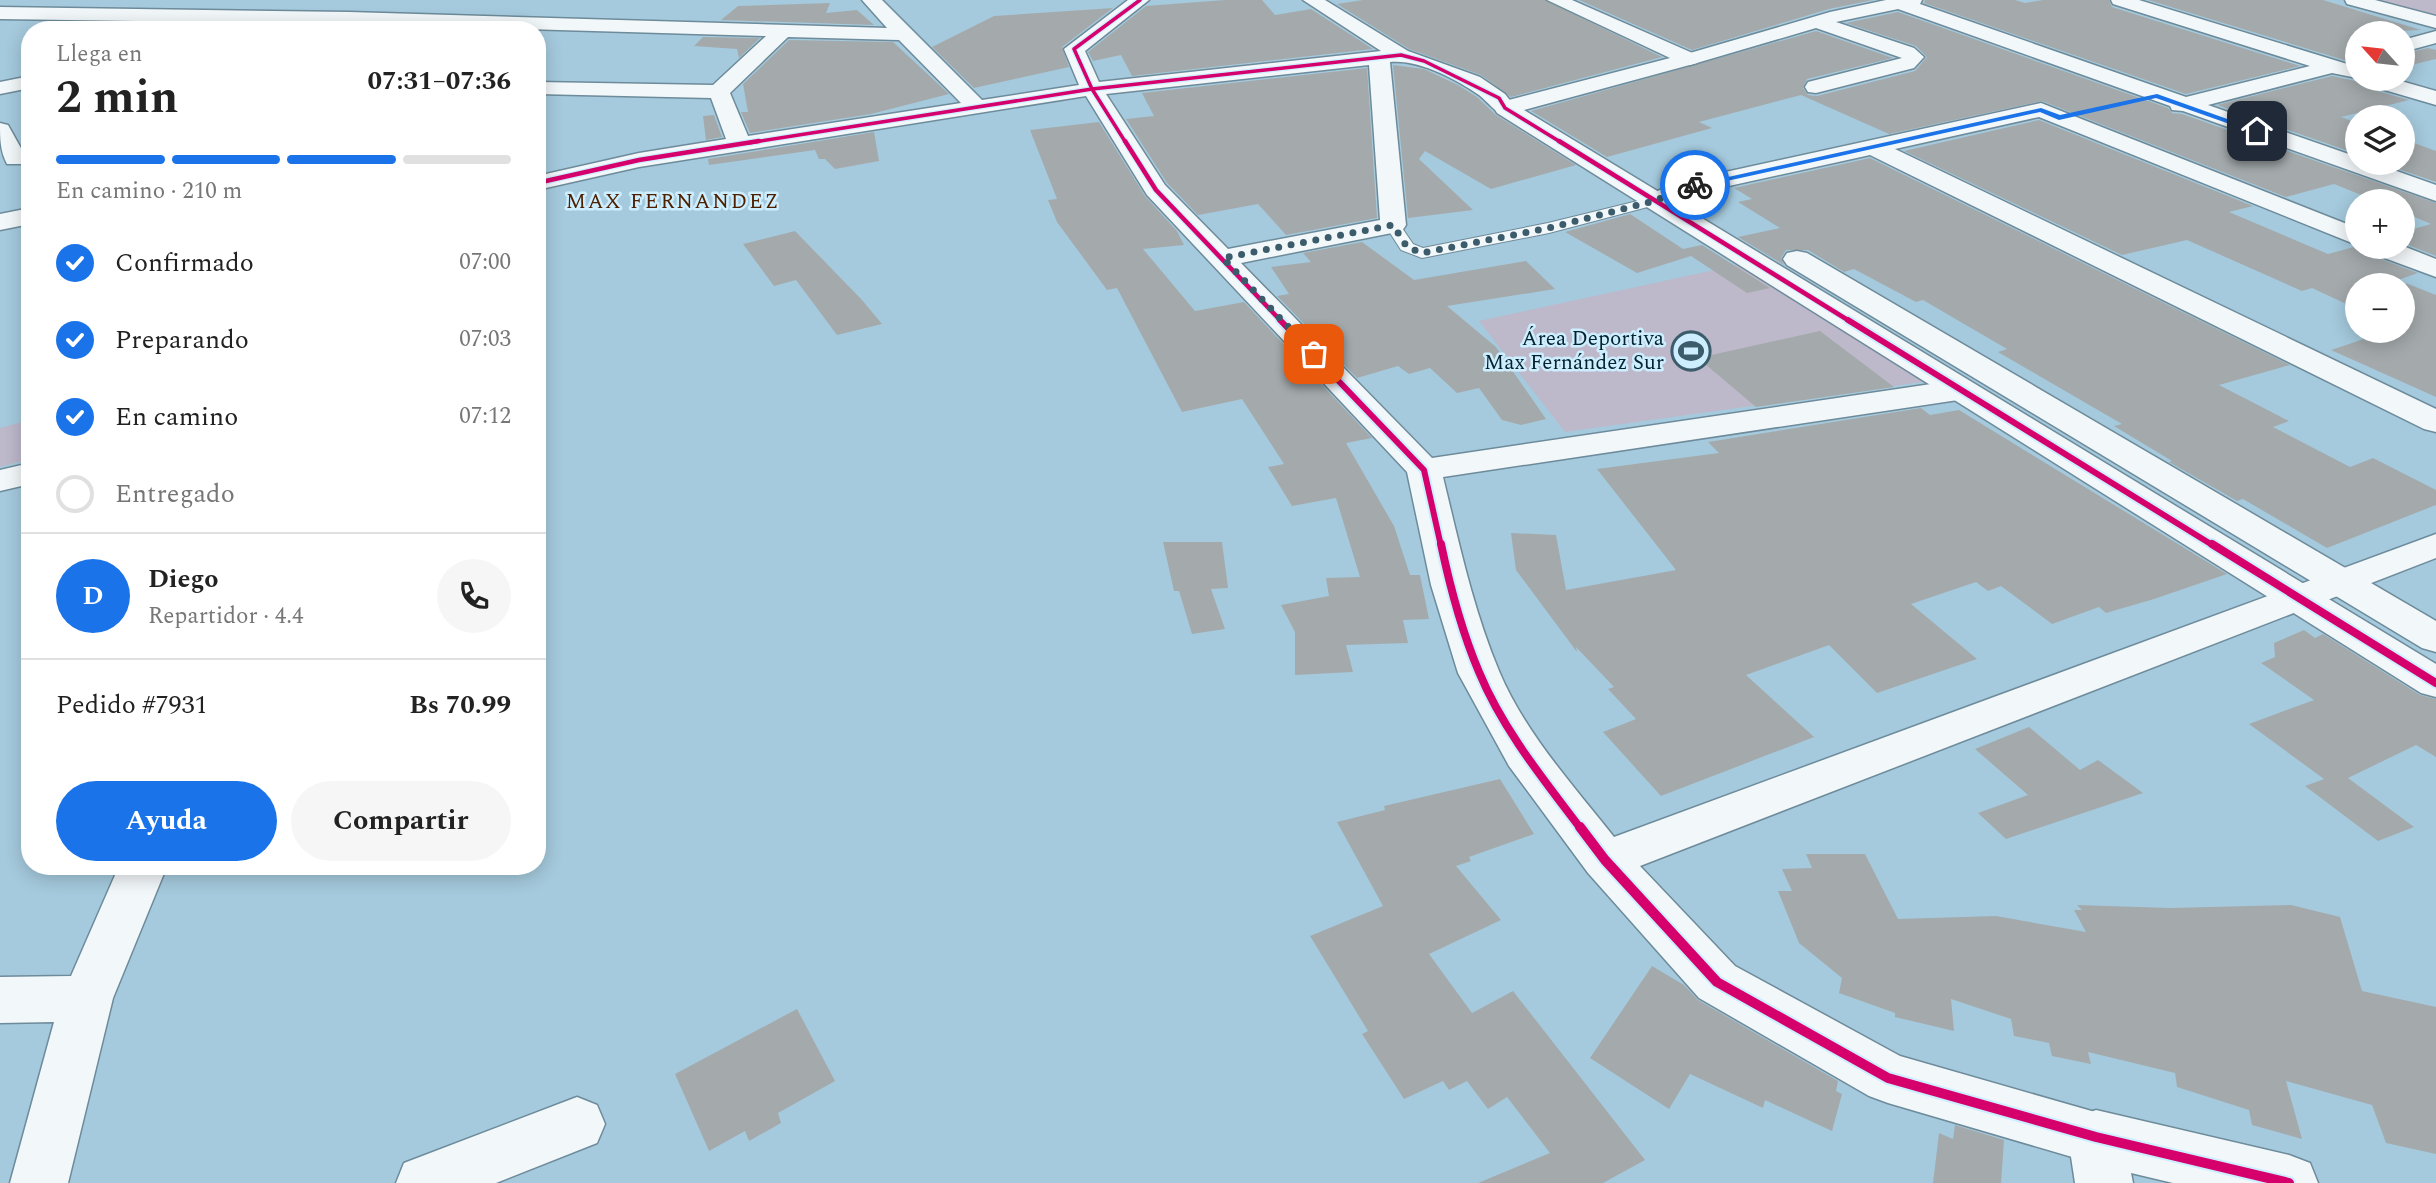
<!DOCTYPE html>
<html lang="es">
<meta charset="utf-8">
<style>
:root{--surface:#fff;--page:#f6f6f6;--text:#222;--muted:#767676;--line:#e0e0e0;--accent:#1a73e8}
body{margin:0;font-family:Spectral,serif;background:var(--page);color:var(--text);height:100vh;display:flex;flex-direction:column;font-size:26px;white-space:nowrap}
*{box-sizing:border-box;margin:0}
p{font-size:23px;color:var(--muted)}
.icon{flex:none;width:38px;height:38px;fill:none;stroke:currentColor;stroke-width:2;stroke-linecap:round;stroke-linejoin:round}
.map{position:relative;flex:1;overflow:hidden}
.drawer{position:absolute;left:21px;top:21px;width:525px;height:854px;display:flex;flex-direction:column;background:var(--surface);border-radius:28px;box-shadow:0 4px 18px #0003}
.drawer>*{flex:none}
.needle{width:46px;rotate:297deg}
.controls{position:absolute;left:2345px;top:21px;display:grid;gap:14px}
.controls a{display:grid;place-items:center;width:70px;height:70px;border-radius:50%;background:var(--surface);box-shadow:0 4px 18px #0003;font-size:35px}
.pin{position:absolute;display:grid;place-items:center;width:60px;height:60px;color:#fff;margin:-30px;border-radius:14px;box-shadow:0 4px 10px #0006}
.courier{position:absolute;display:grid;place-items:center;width:70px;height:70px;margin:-35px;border:5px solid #1a73e8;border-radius:50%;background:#fff;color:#222;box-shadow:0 2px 9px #0007}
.summary em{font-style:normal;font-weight:700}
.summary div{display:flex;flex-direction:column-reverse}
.summary{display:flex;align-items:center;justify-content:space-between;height:119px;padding:0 35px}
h1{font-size:46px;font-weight:700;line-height:52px}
.bar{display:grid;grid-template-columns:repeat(4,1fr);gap:10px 7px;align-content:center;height:84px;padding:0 35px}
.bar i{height:9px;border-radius:5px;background:var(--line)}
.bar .selected{background:var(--accent)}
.bar p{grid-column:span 4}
.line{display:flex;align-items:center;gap:18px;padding:0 35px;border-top:2px solid var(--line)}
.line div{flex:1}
.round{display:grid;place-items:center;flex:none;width:74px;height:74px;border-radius:37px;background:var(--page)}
ol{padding:0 35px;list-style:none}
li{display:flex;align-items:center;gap:21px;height:77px}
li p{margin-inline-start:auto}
li .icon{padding:7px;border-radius:50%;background:var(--accent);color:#fff;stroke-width:4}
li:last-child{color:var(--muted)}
li i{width:38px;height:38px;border:4px solid var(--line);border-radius:50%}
.action{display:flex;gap:14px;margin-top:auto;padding:14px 35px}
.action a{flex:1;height:80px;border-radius:42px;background:var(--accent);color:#fff;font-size:28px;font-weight:700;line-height:80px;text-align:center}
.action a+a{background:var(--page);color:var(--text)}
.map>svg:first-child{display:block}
.green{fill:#bdb8ca}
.building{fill:#a4aaac}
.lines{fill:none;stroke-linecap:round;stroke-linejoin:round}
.service-casing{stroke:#6d8b9a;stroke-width:2}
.minor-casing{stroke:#6d8b9a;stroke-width:3}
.tertiary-casing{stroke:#6d8b9a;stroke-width:3}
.service{fill:#f2f7fa;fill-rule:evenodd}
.minor{fill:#f2f7fa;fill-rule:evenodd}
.tertiary{fill:#f2f7fa;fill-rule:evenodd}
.cycleway-far4-casing{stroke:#cdeeff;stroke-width:6}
.cycleway-far3-casing{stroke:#cdeeff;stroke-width:7}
.cycleway-far2-casing{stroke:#cdeeff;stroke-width:10}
.cycleway-far1-casing{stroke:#cdeeff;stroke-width:12}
.cycleway-casing{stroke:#cdeeff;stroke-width:14}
.cycleway-far4{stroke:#d6006c;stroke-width:3.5}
.cycleway-far3{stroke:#d6006c;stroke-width:4.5}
.cycleway-far2{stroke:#d6006c;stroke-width:6}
.cycleway-far1{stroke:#d6006c;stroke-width:8}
.cycleway{stroke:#d6006c;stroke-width:10}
.route{fill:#1a73e8}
.done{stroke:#3c5c6b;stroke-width:7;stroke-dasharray:0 12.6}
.labels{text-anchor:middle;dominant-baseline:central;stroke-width:5;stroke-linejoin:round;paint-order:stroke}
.far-neighbourhood-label{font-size:21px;letter-spacing:2px;fill:#4d2000;stroke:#cdeeff}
.far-poi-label{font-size:21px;fill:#04212d;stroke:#cdeeff;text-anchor:end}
</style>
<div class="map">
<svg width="2436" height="1183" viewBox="0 0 2436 1183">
<rect width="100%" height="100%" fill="#a5cadd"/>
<path class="green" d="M2364,0H2436V19Z
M1742,264L1929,381L1565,432L1479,321Z
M30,420V459L0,467V428Z"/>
<path class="building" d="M1225,0H1262L1275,15L1311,9L1373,49L1132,76L1121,55L1093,61L1088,52L1146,6Z
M1363,0H1545L1662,57L1511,97L1481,75L1409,49L1337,4Z
M1579,0H1873L1829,9L1692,50Z
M1925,0H2015L2025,3L2043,0H2109L2112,7L2300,66L2186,94L1924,3Z
M2148,0H2323L2421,30L2357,33V64Z
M830,3L826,13L857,10L874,25L721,20L738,6Z
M1113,8L1062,47L1069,67L974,88L932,47L994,16Z
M1898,12L2168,108L2172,113L2182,114L2436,203V256L2403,243V232L2431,224L2403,212V201H2376L2334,184L2286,197L2042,101L1889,134L1801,95L1699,122L1712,128L1607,157L1531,111L1816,31L1893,58L1807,79L1803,88L1808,95L1817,96L1915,71L1927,57L1916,46L1846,23Z
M703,37L760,38L739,58L737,49L694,46Z
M789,40L893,42L949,94L871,114L750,133L741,112H748L743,84Z
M2428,48L2436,50V59L2403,67V54Z
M1393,65L1424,69L1458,85L1477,97L1496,115L1576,165L1491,189L1425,151L1419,159L1473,210L1408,218Z
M1367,68L1377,218L1286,235L1258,204L1198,215L1167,183L1126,119L1154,116L1142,93Z
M2332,76L2360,82L2363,87L2409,100L2341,117L2357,123V154L2217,105Z
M714,115L722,137L706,140L703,116Z
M2039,120L2253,206L2229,212L2328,254L2354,247H2365L2370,255L2418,273L2398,280L2436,295V397L2331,350L2388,331H2403V285H2357V309L2312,288L2302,291L2187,240L2122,255L1904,151Z
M1099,122L1145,196L1177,231L1184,245L1143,249L1195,311L1244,302L1372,438L1346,443L1394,526L1410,575H1420L1429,619L1403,620L1408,643L1346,645L1353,672L1295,675V632L1281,605L1329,596L1326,578L1360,577L1336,498L1292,506L1268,467L1284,464L1242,399L1182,412L1117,288L1107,290L1057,222L1048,200L1057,199L1030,130Z
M874,132L879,161L835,169L825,159H819L815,150L709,165L708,159Z
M2403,139L2436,151V182L2381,163H2403Z
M1870,158L2290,365L2219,385L2289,421L2273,427L2350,467L2373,458L2436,490V505L2327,548L2243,499L2237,501L2169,462L2172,461L2114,426L2122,424L1998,352L2007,349L1923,300L1916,302L1854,269L1844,272L1808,250H1786L1781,258L1784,265L1738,237L1780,228L1738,202L1752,199L1734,188Z
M1630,214L1683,249L1702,245L1770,288L1747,293L1691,256L1637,273L1565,232Z
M795,231L862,300L882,324L837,335L796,280L774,286L743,244Z
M1362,242L1414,280L1526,261L1555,289L1447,306L1496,347L1546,419L1521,425L1502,420L1479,388L1457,393L1430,368L1409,374L1398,366L1357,378L1277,296L1289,294L1271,267L1311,262L1303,253Z
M1820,331L1894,387L1756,407L1698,358Z
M1921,408L1930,415L1959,410L2227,574L2154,599L2106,613L2099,607L2052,624L2001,586L1988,591L1976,582L1911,604L1977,659L1877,693L1829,645L1746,675L1814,737L1661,796L1603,732L1636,719L1608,689L1614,687L1576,647L1577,652L1516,570L1511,533L1556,535L1566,590L1676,570L1597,469L1719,453L1708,442Z
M1163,542H1222L1228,588L1211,589L1225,629L1192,634L1179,591H1174Z
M2304,630L2315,638L2323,634L2420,695L2436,699V757L2416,745L2348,778L2414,827L2378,841L2305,786L2324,779L2249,724L2314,700L2261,663L2275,657L2274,643Z
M2029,727L2080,770L2098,760L2143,793L2006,839L1978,813L2028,795L1975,749Z
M1500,779L1534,834L1469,857L1471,861L1456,866L1501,920L1429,954L1472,1013L1513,991L1645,1160L1603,1183H1478L1550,1153L1507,1097L1488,1109L1467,1081L1449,1090L1443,1081L1404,1099L1362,1034L1368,1031L1310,936L1383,906L1337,822L1385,810L1384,806Z
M1806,854H1865L1898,919L1996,916L2086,932L2074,910H2082L2077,905L2170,908L2291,905L2340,917L2362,991L2436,1007V1154L2386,1143L2372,1105L2286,1081L2302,1139L2252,1125L2249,1110L2177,1087L2175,1073L2088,1052L2091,1064L2052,1056L2049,1043L2014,1036L2011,1019L1951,999L1954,1031L1895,1017V1013L1839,993L1842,978L1799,943L1778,891H1792L1782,869L1812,868Z
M1652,966L1684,985L1698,1000L1838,1081L1836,1091L1842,1094L1832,1131L1765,1100L1763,1108L1690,1074L1669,1109L1590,1058Z
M797,1009L835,1081L778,1113L781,1123L749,1141L745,1131L709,1151L675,1074Z
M1955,1125L2004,1140L2001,1183H1933L1939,1133L1953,1139Z"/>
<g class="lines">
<g class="service-casing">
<path id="service" d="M1654,197L1659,198V204L1549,233L1422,258L1401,250L1385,225L1393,220L1398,222L1413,244L1423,248L1548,223Z"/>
</g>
<g class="minor-casing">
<path id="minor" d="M862,0H882L982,100L1079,85L1064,49L1128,0H1149L1085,51L1099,82L1381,51L1303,0H1325L1408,51L1480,77L1505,94L1516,108L1505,115C1494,112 1488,102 1479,95C1456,79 1418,59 1390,62L1406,225L1402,231L1241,263L1432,458L1958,380L1969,383L1974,390L1969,397L1958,400L1443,477C1459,543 1473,609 1499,671C1525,733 1573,785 1614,837L2436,534V558L1640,866L1735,966L1900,1056L2116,1118L2124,1137L2116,1156L2096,1164L1888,1103L1869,1096L1699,998L1588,873L1509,766L1458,673L1431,585L1407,472L1147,195L1086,96L639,167L537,190V176L639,153L726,139L711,98L537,94V82L713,85L766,36L349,24L0,19V7L349,12L887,28ZM788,37L899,40L961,103L748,136L730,93ZM1369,65L1380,220L1228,249L1165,185L1106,94Z
M1886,0H1922L1920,4L2186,97L2310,66L2113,4L2111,0H2139L2357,67V79H2394L2436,91V105L2364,84L2362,79L2332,73L2208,105L2357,157V163H2374L2436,185V201L2183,111L2172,110L2170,106L1898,9L1836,22L1914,48L1924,57L1914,68L1816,93L1808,92L1805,87L1808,82L1902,58L1816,28L1690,65L1680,59L1683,55L1830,12Z
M2345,0H2375L2436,16V28L2347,4Z
M2436,31V43L2403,52V40Z
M30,76V88L0,94V82Z
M2041,103L2357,228V245L2039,117L1895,149L2436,409V432L2424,429L1870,155L1688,195L1654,209L1645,206L1641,201L1645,196L1680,182Z
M0,123L8,125L27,159L23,164H7C0,151 0,138 0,123Z
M30,208V224L0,230V214Z
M2403,246L2436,259V277L2371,253L2368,247Z
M30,463V484L0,491V470Z
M119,866H167L113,998L68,1183H10L54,1022L0,1023V977L71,976Z
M577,1097L597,1105L605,1124L597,1143L496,1183H396L404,1163Z"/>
</g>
<g class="tertiary-casing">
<path id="tertiary" d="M1547,0H1572L1697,55L1700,59L1697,63L1524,110L2436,664V697L2421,693L1497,113L1494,108L1497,103L1670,58Z
M1797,251L1807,253L2436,621V652L2422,648L1787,265L1783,259L1787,253Z
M2096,1110L2289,1155L2310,1163L2318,1183H2173L2131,1173L2133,1183H2075L2068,1137L2076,1118Z"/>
</g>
<use href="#service" class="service"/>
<use href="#minor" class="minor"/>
<use href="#tertiary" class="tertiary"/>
<g class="cycleway-far4-casing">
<path id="cycleway-far4" d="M748,143L1092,89L1401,55L1424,61L1499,98L1505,108L1562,143
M1126,143L1092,89L1074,49L1140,0"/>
</g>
<g class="cycleway-far3-casing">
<path id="cycleway-far3" d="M1125,141L1156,190L1282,322
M1559,141L1851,322
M537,183L639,160L759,141"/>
</g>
<g class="cycleway-far2-casing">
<path id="cycleway-far2" d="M1280,320L1424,470L1441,546
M1848,320L2214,546"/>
</g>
<g class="cycleway-far1-casing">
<path id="cycleway-far1" d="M1441,544C1450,587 1462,632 1479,672C1503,730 1544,780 1581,829
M2212,544L2436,683"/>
</g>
<g class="cycleway-casing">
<path id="cycleway" d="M1580,827L1605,860L1717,982L1888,1078L2096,1137L2289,1183"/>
</g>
<use href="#cycleway-far4" class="cycleway-far4"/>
<use href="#cycleway-far3" class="cycleway-far3"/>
<use href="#cycleway-far2" class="cycleway-far2"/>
<use href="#cycleway-far1" class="cycleway-far1"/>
<use href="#cycleway" class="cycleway"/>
</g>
<path class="route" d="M2157,94L2261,131L2255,133L2156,98L2059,120L2040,112L1695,188L1692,185L2041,108L2060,115Z"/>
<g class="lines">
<path class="done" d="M1314,354L1223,258L1393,225L1407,247L1422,253L1549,228L1654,201L1695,185"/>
</g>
<defs>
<g id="stadium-ring" transform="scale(2.0125)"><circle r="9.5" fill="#cdeeff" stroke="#3c5c6b" stroke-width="1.5"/><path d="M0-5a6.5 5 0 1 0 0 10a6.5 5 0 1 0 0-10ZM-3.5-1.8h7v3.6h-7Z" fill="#3c5c6b"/></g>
</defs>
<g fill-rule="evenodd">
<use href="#stadium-ring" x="1691" y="351"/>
</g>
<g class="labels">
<g class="far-neighbourhood-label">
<text x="673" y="202">MAX FERNANDEZ</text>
</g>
<g class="far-poi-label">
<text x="1664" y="339">Área Deportiva<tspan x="1664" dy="24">Max Fernández Sur</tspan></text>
</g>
</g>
</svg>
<div class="controls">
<a><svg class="needle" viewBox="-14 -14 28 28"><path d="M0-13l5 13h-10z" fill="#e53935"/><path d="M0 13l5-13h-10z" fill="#767676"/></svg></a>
<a><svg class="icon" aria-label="layers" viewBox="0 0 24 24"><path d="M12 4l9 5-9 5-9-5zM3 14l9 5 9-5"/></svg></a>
<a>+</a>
<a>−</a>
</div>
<div class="pin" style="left:1314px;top:354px;background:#ea580c"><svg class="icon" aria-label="bag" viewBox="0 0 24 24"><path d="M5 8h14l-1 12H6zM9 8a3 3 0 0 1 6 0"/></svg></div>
<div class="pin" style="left:2257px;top:131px;background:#1f2937"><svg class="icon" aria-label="home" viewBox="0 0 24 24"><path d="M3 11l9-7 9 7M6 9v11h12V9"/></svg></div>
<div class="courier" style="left:1695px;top:185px"><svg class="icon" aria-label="bike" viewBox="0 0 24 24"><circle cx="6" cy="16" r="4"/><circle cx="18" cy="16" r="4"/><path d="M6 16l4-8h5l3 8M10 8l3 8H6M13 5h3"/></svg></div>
<section class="drawer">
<div class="summary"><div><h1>2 min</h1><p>Llega en</p></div><em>07:31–07:36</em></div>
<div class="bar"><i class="selected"></i><i class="selected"></i><i class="selected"></i><i></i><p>En camino · 210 m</p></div>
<ol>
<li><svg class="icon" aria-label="check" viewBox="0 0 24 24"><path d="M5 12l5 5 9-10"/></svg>Confirmado<p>07:00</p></li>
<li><svg class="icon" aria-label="check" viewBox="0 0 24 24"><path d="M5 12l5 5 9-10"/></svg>Preparando<p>07:03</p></li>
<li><svg class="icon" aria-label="check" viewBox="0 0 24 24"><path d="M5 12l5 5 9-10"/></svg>En camino<p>07:12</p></li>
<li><i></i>Entregado</li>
</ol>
<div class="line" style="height:126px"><b class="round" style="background:var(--accent);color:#fff">D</b><div><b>Diego</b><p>Repartidor · 4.4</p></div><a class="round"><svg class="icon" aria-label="phone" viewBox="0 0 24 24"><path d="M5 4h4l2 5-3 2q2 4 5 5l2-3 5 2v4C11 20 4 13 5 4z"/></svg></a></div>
<div class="line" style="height:91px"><div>Pedido #7931</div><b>Bs 70.99</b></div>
<div class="action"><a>Ayuda</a><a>Compartir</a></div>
</section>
</div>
